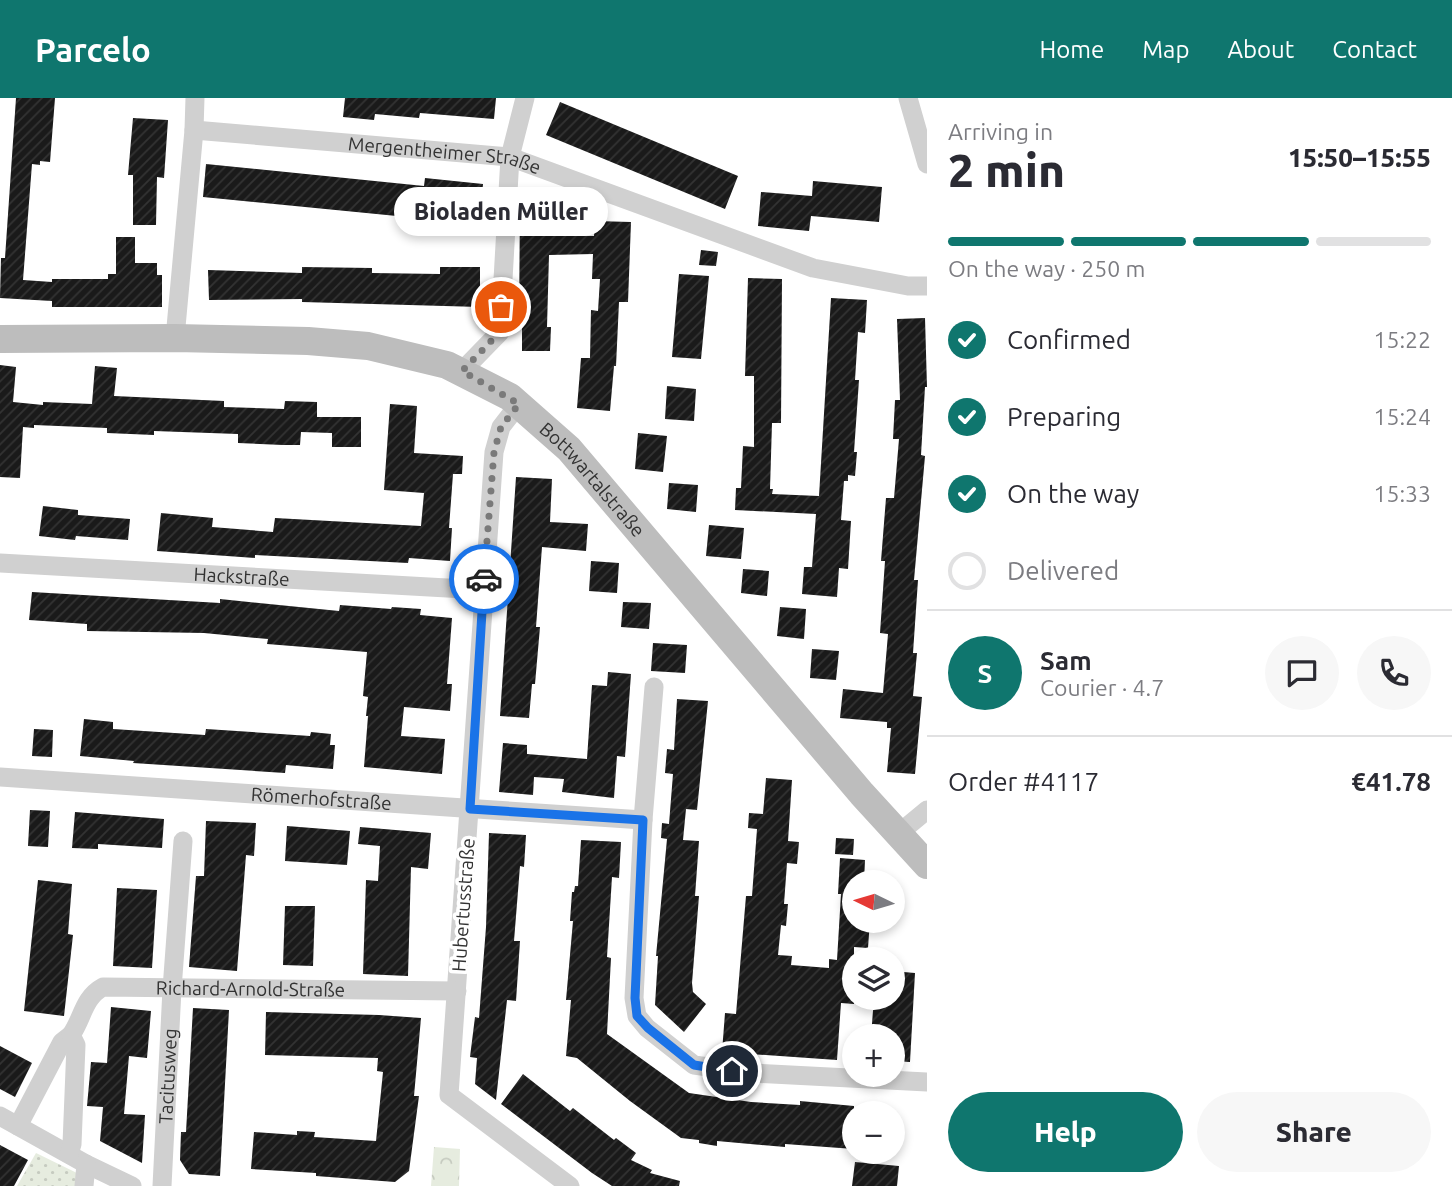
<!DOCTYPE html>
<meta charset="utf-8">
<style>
:root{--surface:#fff;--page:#f7f7f7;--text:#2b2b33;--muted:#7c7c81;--line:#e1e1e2;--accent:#0f766e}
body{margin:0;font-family:Ubuntu,sans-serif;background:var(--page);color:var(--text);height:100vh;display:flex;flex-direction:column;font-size:26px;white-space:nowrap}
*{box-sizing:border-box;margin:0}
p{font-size:23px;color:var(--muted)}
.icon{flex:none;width:38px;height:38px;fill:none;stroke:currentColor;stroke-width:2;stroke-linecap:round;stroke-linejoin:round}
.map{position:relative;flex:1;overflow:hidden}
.sheet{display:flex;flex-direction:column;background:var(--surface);width:525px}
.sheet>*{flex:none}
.needle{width:46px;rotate:275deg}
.fabs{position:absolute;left:842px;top:772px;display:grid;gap:14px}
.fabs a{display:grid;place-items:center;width:63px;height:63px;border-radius:50%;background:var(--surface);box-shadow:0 4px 10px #0003;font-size:35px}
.pin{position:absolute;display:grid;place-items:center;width:60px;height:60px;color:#fff;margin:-30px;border:4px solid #fff;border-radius:50%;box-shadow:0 2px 7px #0007}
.courier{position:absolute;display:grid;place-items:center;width:70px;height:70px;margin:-35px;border:5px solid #1a73e8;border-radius:50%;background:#fff;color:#222;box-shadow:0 2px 9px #0007}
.bubble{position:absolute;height:49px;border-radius:24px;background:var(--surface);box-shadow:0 4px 10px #0003;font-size:23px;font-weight:800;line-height:49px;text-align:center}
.head em{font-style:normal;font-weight:800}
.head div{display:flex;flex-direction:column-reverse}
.head{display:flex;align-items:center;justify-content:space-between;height:119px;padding:0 21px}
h1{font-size:46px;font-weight:800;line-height:52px}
.bar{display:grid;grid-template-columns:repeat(4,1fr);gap:10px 7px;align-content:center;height:84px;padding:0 21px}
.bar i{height:9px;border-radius:5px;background:var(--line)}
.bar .current{background:var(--accent)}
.bar p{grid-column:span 4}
.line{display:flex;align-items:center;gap:18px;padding:0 21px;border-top:2px solid var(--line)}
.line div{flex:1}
.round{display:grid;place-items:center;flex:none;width:74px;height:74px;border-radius:37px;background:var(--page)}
ol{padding:0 21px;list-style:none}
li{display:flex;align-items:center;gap:21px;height:77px}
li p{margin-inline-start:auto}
li .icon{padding:7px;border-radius:50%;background:var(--accent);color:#fff;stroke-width:4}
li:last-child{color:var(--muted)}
li i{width:38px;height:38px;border:4px solid var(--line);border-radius:50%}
.action{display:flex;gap:14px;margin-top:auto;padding:14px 21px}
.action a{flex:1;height:80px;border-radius:42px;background:var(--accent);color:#fff;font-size:28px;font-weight:800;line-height:80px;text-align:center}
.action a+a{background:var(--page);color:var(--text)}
header{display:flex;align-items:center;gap:42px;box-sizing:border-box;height:98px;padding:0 35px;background:var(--accent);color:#fff}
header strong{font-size:33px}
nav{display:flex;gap:38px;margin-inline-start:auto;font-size:24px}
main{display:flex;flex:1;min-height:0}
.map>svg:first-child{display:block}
.grass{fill:url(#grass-dots)}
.park{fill:url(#park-crowns)}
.building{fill:url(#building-hatch)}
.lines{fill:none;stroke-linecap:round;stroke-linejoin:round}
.street{stroke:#d0d0d0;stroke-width:19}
.secondary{stroke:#bdbdbd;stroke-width:28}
.done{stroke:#7a7a7a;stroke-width:7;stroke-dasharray:0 12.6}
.route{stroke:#1a73e8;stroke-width:9}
.labels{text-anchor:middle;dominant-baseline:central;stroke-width:7;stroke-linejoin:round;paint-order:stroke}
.street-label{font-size:19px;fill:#333;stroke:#fff}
</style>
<header>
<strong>Parcelo</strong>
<nav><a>Home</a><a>Map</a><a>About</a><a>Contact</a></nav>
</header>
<main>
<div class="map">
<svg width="927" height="1088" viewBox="0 0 927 1088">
<defs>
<pattern id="grass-dots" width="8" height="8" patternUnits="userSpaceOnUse" patternTransform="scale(1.75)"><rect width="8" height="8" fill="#e6ecdf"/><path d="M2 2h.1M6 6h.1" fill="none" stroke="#c6cbc0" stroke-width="1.8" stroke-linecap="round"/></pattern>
<pattern id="park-crowns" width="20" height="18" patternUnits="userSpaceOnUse" patternTransform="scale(1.75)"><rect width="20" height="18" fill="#e6ecdf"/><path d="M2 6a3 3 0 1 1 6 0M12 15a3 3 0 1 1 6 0" fill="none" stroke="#c6cbc0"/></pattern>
<pattern id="building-hatch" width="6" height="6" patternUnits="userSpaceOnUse" patternTransform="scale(1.75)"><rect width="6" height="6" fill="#1a1a1a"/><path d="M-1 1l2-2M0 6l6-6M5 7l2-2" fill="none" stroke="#333"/></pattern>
</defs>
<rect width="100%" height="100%" fill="#fff"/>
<path class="grass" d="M36,1055L79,1076V1088H17Z"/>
<path class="park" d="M434,1049L460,1051L459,1088H431Z"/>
<path class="building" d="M16,0H55L50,64L40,63V67L32,66L23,182L52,184V181H108V176H116V139H135V165H157V177H162V209H52V203L0,200L1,160H5Z
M345,0H496L494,21L420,15L419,20L375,16L374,22L343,19Z
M560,4L738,78L725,111L546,37Z
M133,20L168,22L164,80L157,79L156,127H133V77H128Z
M206,66L424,88L425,80L483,86L480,119L407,111V119L203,99Z
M813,83L882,89L879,124L811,118L809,133L758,128L761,94L812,98Z
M520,99L553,100L552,138H594L595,123L631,124L628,204H619L616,268H614L610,313L577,310L581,260H590L591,212L598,213L600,181H592L593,156L549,157L547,229H551L550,253H522V228H519Z
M701,152L718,154L716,168L699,167Z
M302,169L372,170V175L440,176V169H480V209L302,204V201L209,202L208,172L302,175Z
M679,176L709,178L701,261L672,259Z
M748,180L782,181L781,325H772L770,391H773L772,396L819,398L831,200L867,202L865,235L858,234L855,282H859L854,354H857L855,378L848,377V383H844L841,422L851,423L848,471L839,470L837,499L802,496L804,469H812L816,416L735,412L736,390H741L743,348L754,349V278H745Z
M925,220L927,289H925L921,357L925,358L914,482H918L913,555H917L913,598L922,599L915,676L887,674L891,630H887V624L840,620L843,591L883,595L888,536L880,535L885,463H881L886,400H894L899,341H893L895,302H900L897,221Z
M0,267L16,269L13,304L43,307V304L92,306L95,268L117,270L114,298L224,303V309L284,311L285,303L317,304V319H361V349H332V335L301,334L300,347H283L238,345V336L154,333V337L107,335V330L34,327V330L23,329L20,380L0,379Z
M667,288L696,291L694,323L665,321Z
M390,306L417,308L414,355L463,358L462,376H453L449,430H452L450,463L409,460L408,465L255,457V460L157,453L161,415L213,420L212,429L273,434L275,420L421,428L424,395L384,392Z
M638,335L667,338L663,374L635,371Z
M516,379L552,381L550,424L588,426L586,453L542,449L536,529H540L535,586H532L529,620L500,618Z
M669,385L698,387L696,414L667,411Z
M43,408L78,412V417L130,421L128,442L76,438L75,442L39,438Z
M709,427L744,430L741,461L706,458Z
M591,463L619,465L617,495L589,493Z
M743,471L769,473L767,498L741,495Z
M32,494L220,505V501L339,513L340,507L391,511L392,509L421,511L420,517L452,520L447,586H452L450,613L404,609L401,638L445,641L442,676L364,669L368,618H366L368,599L363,598L367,554L267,546L268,541L204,535L87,533V526L29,522Z
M623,504L651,505L649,531L621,529Z
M780,509L806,511L804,541L777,538Z
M653,545L687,547L685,575L651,573Z
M812,551L839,553L836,582L810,580Z
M608,574L631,576L625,659L617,658L614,700L562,694L564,681L534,679L533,697L499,694L503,645L527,647V656L587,661L592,587L607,588Z
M677,601L708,603L697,712L686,711L683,742L699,743L695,798H699L692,885L693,894L706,906L684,934L655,907L658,858H656L667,741L661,740L662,725L669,726L673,676L665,675L667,651L674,652Z
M84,621L113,624V631L205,637L206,631L310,638L311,634L331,636L330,647H335L333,671L286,667L285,675L133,665L134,663L80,658Z
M34,631L53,632L52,659L32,658Z
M766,680L792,682L788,743L799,744L797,766L787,765L784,806H788L786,828L781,827L778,857L792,858L791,867L829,870V861L837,862L841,796H838L840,760L865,762L864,784H854V822H870L868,850L854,849V906L841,905L837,962L722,954L725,915L736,916L746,798H752L757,731L748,730L749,715L763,716Z
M30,712L50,713L48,749L28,748Z
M75,714L164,721L162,750L98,746V751L72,750Z
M206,723L256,725L254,758L246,757L237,873L189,869L196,778H204Z
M287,728L350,733L347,767L285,763Z
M360,729L431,735L428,771L411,769L408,878L363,876L366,782L378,783L380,748L358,746Z
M489,735L526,737L524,769L520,768L514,843H520L516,903L507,902L496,1002L475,986L477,960L470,959L475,919L479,920L486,829Z
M836,740L854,741L853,757L835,756Z
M581,742L621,744L619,780L612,779L607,859L611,860L607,936L689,995L751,1004L800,1007V1003L854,1008V1051L785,1046V1049L717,1043V1048L699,1045V1042L681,1040L630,1003L577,960L566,958L571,902H566L573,823H570L572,794H574L575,788H578Z
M38,782L72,786L68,836L73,837L64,918L24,913Z
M117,790L157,792L152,870L113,868Z
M285,808H315L313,868L283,867Z
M892,873L915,875L910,964L892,963V938H871L874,900H892Z
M111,909L151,913L147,960L129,958L124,1016L145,1017L142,1065L100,1043L103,1009L87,1008L91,964L107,965Z
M193,910L229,912L220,1078L189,1076L180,1062L181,1034H186Z
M266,914L379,917L421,920L414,998H419L409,1073L395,1084L316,1078V1075L251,1071L254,1034L297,1037V1033L315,1034L314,1039L376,1043L383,974L377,973L378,960L265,957Z
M0,948L32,965L15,999L0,991Z
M523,976L570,1013L573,1010L614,1042L616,1040L636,1055L631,1062L652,1072L650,1075L680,1083L679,1088H612L592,1075L501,1006Z
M0,1047L28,1062L14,1088H0Z
M855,1064L899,1068L897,1088H852Z"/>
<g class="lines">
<g class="street">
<path d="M908,0L927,66"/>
<path id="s1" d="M194,32L510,59L813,170L908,188H927"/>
<path d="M175,240L194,32L195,0"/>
<path d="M462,273L500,234L510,59L525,0"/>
<path d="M519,306L501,329L494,354L449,997L570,1088"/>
<path id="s2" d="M0,465L483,492"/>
<path d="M654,589L643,722L634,900L637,918L647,930L694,967L752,975L927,984"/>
<path id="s3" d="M0,679L643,722"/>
<path d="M898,736L927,712"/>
<path d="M0,1018L86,1066L132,1088"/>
<path d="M18,1028L62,944L71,937"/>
<path id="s4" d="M69,1056L72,1046L76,947L71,937C83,920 83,900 103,889L457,893"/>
<path d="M84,1088L86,1066"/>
<path id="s5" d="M162,1088L172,891L183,743"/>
</g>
<path class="secondary" id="s6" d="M0,241L175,240L308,243L368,248L447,267L510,299L569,351L862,696L927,767"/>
</g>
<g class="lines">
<path class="done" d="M484,481L494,354L501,329L519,306L462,273L500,234L501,209"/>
<path class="route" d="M484,481L470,711L643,722L635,900L637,918L648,930L694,967L732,973"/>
</g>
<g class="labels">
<g class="street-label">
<text stroke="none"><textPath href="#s1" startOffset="252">Mergentheimer Straße</textPath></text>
<text stroke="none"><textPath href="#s6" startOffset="637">Bottwartalstraße</textPath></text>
<text stroke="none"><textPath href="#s2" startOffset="242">Hackstraße</textPath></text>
<text stroke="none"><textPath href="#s3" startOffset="322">Römerhofstraße</textPath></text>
<text transform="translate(463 807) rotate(-86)">Hubertusstraße</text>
<text stroke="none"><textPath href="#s4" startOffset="327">Richard-Arnold-Straße</textPath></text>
<text stroke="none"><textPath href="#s5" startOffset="110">Tacitusweg</textPath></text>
</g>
</g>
</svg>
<div class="fabs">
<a><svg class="needle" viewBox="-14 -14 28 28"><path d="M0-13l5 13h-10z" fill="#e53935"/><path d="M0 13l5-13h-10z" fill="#7c7c81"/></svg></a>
<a><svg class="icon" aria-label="layers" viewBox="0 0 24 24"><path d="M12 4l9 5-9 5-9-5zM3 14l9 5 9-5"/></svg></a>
<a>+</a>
<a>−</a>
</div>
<div class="pin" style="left:501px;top:209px;background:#ea580c"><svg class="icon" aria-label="bag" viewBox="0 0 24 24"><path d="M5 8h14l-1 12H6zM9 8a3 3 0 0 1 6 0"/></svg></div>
<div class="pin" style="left:732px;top:973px;background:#1f2937"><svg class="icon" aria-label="home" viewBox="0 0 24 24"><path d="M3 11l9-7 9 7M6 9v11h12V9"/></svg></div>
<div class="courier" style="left:484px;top:481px"><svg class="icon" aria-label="car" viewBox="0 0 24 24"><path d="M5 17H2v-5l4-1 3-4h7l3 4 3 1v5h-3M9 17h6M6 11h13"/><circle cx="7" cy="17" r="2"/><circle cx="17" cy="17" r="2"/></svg></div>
<div class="bubble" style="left:394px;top:89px;width:214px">Bioladen Müller</div>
</div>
<section class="sheet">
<div class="head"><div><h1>2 min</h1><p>Arriving in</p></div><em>15:50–15:55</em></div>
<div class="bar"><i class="current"></i><i class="current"></i><i class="current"></i><i></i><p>On the way · 250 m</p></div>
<ol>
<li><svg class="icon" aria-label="check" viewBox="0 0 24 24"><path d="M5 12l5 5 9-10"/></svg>Confirmed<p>15:22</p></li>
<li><svg class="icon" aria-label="check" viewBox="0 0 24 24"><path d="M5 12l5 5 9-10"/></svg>Preparing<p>15:24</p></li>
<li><svg class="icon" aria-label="check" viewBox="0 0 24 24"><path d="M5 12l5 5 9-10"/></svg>On the way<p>15:33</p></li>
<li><i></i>Delivered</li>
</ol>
<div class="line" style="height:126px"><b class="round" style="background:var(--accent);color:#fff">S</b><div><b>Sam</b><p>Courier · 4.7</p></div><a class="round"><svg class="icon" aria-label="chat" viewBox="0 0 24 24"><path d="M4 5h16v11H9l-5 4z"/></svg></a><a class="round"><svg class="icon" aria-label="phone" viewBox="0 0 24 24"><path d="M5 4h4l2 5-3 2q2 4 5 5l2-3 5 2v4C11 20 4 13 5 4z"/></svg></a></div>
<div class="line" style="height:91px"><div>Order #4117</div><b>€41.78</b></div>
<div class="action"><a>Help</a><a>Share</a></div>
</section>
</main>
